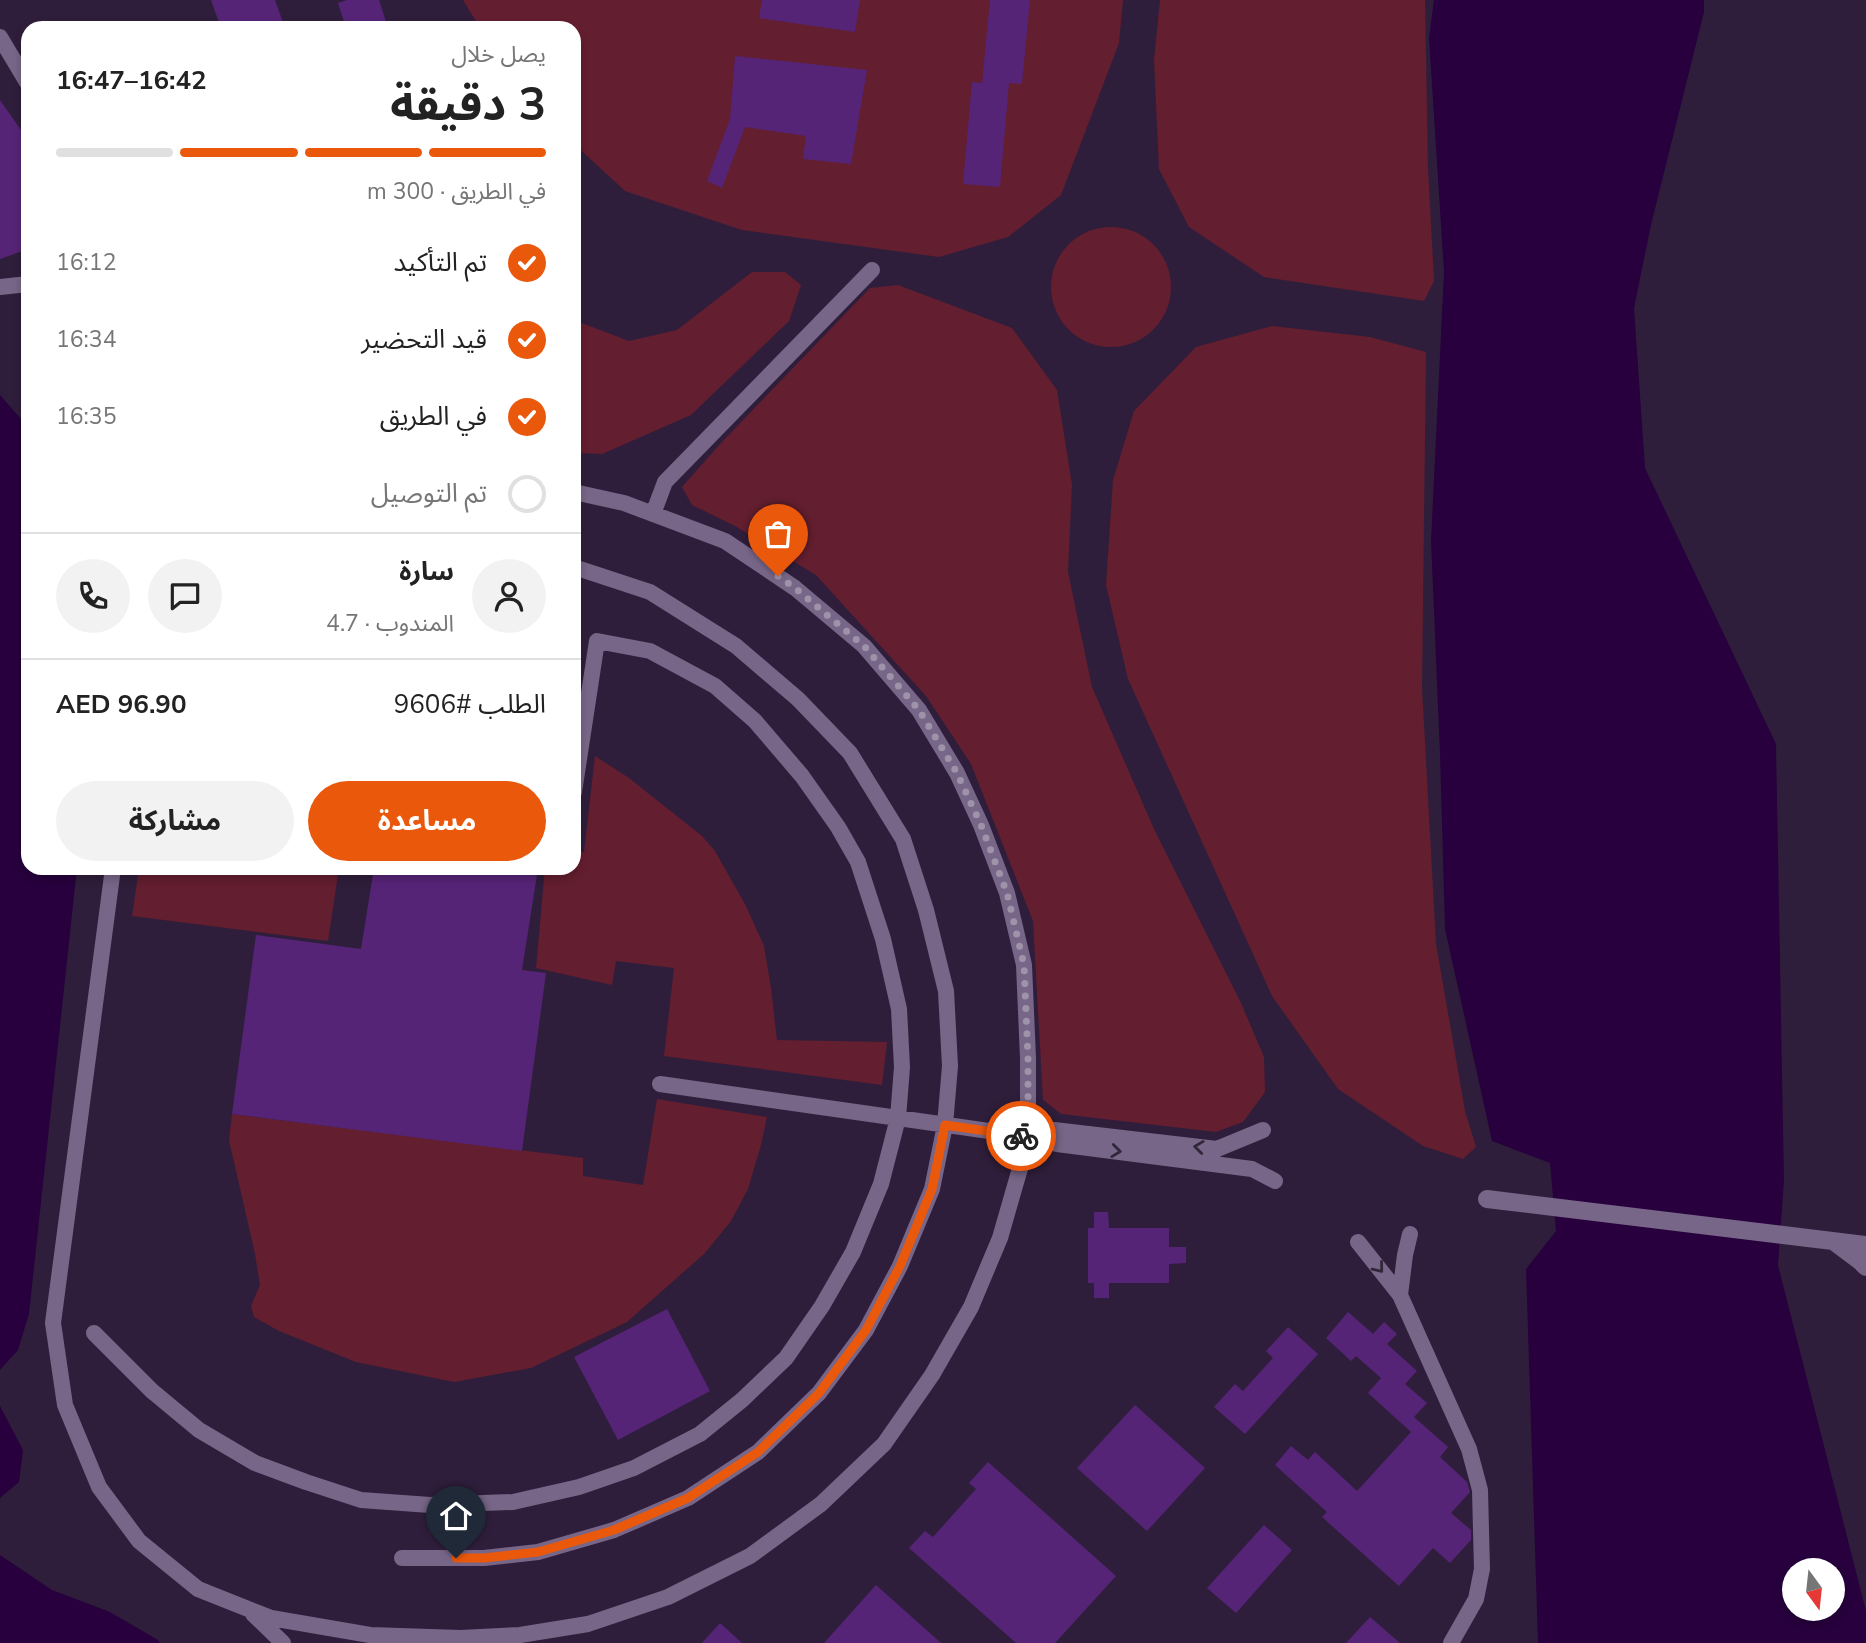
<!DOCTYPE html>
<html lang="ar">
<meta charset="utf-8">
<style>
:root{--surface:#fff;--page:#f2f2f2;--text:#222;--muted:#767676;--line:#e0e0e0;--accent:#ea580c}
body{margin:0;font-family:"Nunito Sans","Noto Sans Arabic",sans-serif;background:var(--page);color:var(--text);direction:rtl;height:100vh;display:flex;flex-direction:column;font-size:26px;white-space:nowrap}
*{box-sizing:border-box;margin:0}
p{font-size:23px;color:var(--muted)}
.icon{flex:none;width:38px;height:38px;fill:none;stroke:currentColor;stroke-width:2;stroke-linecap:round;stroke-linejoin:round}
.map{position:relative;flex:1;overflow:hidden;direction:ltr}
.side{position:absolute;left:21px;top:21px;width:560px;height:854px;display:flex;flex-direction:column;background:var(--surface);border-radius:21px;box-shadow:0 4px 10px #0003;direction:rtl}
.side>*{flex:none}
.needle{width:46px;rotate:165deg}
.fabs{position:absolute;left:1782px;top:1558px;display:grid;gap:14px}
.fabs a{display:grid;place-items:center;width:63px;height:63px;border-radius:50%;background:var(--surface);box-shadow:0 4px 10px #0003;font-size:35px}
.pin{position:absolute;display:grid;place-items:center;width:60px;height:60px;color:#fff;margin:-72px -30px;border-radius:50% 50% 50% 0;rotate:-45deg;box-shadow:0 0 7px #0007}
.pin .icon{rotate:45deg}
.courier{position:absolute;display:grid;place-items:center;width:70px;height:70px;margin:-35px;border:5px solid #ea580c;border-radius:50%;background:#fff;color:#222;box-shadow:0 2px 9px #0007}
.summary em{font-style:normal;font-weight:700}
.summary div{display:flex;flex-direction:column-reverse}
.summary{display:flex;align-items:center;justify-content:space-between;height:119px;padding:0 35px}
h1{font-size:46px;font-weight:700;line-height:52px}
.bar{display:grid;grid-template-columns:repeat(4,1fr);gap:10px 7px;align-content:center;height:84px;padding:0 35px}
.bar i{height:9px;border-radius:5px;background:var(--line)}
.bar .current{background:var(--accent)}
.bar p{grid-column:span 4}
.line{display:flex;align-items:center;gap:18px;padding:0 35px;border-top:2px solid var(--line)}
.line div{flex:1}
.round{display:grid;place-items:center;flex:none;width:74px;height:74px;border-radius:37px;background:var(--page)}
ol{padding:0 35px;list-style:none}
li{display:flex;align-items:center;gap:21px;height:77px}
li p{margin-inline-start:auto}
li .icon{padding:7px;border-radius:50%;background:var(--accent);color:#fff;stroke-width:4}
li:last-child{color:var(--muted)}
li i{width:38px;height:38px;border:4px solid var(--line);border-radius:50%}
.cta{display:flex;gap:14px;margin-top:auto;padding:14px 35px}
.cta a{flex:1;height:80px;border-radius:42px;background:var(--accent);color:#fff;font-size:28px;font-weight:700;line-height:80px;text-align:center}
.cta a+a{background:var(--page);color:var(--text)}
.map>svg:first-child{display:block}
.green{fill:#631e2f}
.water{fill:#27003d;fill-rule:evenodd}
.building{fill:#562477}
.lines{fill:none;stroke-linecap:round;stroke-linejoin:round}
.minor{stroke:#786688;stroke-width:16}
.tertiary{stroke:#786688;stroke-width:18}
.oneway{stroke:#31273a}
.done{stroke:#9f93aa;stroke-width:7;stroke-dasharray:0 12.6}
.route{stroke:#ea580c;stroke-width:9}
</style>
<div class="map">
<svg width="1866" height="1643" viewBox="0 0 1866 1643">
<rect width="100%" height="100%" fill="#2f1e3b"/>
<path class="green" d="M463,0H1123L1119,43L1061,195L1008,237L939,257L742,230L625,191L574,144V28H480Z
M1160,0H1425L1428,168L1434,281L1424,301L1264,277L1189,227L1159,169L1154,60Z
M1051 287a60 60 0 1 1 120 0a60 60 0 1 1-120 0Z
M752,272H785L801,285L789,321L691,415L602,454L574,453V320L629,341L677,330Z
M898,285L1012,328L1057,390L1072,485L1068,572L1092,687L1154,829L1241,1003L1264,1057L1265,1092L1243,1122L1216,1132L1061,1114L1043,1100L1033,921L971,764L926,696L816,575L735,526L692,505L682,487L721,443L870,288Z
M1272,326L1370,337L1426,352L1422,688L1436,944L1465,1111L1476,1147L1463,1159L1423,1146L1338,1089L1272,996L1128,679L1106,585L1113,480L1134,411L1196,347Z
M595,756L629,778L702,836L715,851L746,906L764,946L771,988L777,1040L887,1042L882,1085L664,1056L674,968L616,961L612,985L536,968L545,868H574V851L584,852Z
M139,868H339L328,941L132,916Z
M657,1099L767,1117L761,1145L748,1189L731,1221L705,1253L627,1322L531,1368L454,1382L356,1362L279,1331L254,1317L251,1306L260,1285L255,1254L229,1140L232,1114L583,1158V1176L643,1185Z"/>
<path class="water" d="M1434,0H1704V12L1651,225L1634,308L1645,468L1776,744L1784,1180L1778,1265L1866,1611V1643H1538L1526,1269L1556,1231L1550,1163L1492,1141L1445,929L1440,754L1431,541L1444,272L1429,38ZM1794,1570H1832V1608H1794Z
M0,395L28,427V868H77L29,1314L18,1350L0,1370Z
M0,1406L23,1450L19,1482L0,1498Z
M0,1555L52,1590L110,1612L158,1640L160,1643H0Z"/>
<path class="building" d="M211,0H275L285,28H221Z
M347,0H379L388,28H346L338,3Z
M762,0H860L855,32L759,18Z
M990,0H1030L1022,84L1009,83L1000,187L963,184L972,82L982,83Z
M735,56L867,70L851,164L803,159L806,136L745,127L722,188L707,181L730,119Z
M0,100L28,140V249L0,259Z
M374,868H538L522,970L546,973L522,1151L232,1114L256,935L361,949Z
M1094,1212H1108L1109,1228H1169V1247H1186V1263L1169,1264V1283H1109V1298H1094V1283H1088V1228H1094Z
M667,1309L710,1391L618,1440L574,1357Z
M1348,1312L1373,1334L1384,1322L1397,1334L1387,1344L1417,1371L1405,1384L1427,1403L1414,1417L1448,1447L1440,1457L1467,1482L1470,1492L1451,1513L1471,1530V1540L1450,1563L1433,1548L1399,1586L1322,1517L1327,1512L1275,1465L1291,1446L1308,1460L1315,1452L1357,1491L1411,1432L1368,1393L1381,1378L1356,1356L1351,1361L1326,1338Z
M1288,1327L1318,1354L1245,1434L1214,1407L1235,1384L1243,1391L1273,1358L1266,1351Z
M1135,1405L1205,1468L1147,1531L1077,1468Z
M988,1462L1116,1576L1055,1643H1016L909,1548L925,1531L933,1537L976,1489L969,1483Z
M1264,1525L1292,1550L1236,1613L1207,1588Z
M876,1585L941,1643H824Z
M1370,1617L1400,1643H1346Z
M720,1623L742,1643H702Z"/>
<g class="lines">
<path class="minor" d="M0,37L28,84
M0,287L28,284
M653,514L665,482L872,270
M113,868L53,1323L65,1405L99,1487L139,1541L198,1589L271,1618L370,1635L460,1638L520,1635L588,1624L668,1597L750,1556L821,1504L884,1444L932,1375L971,1307L1000,1238L1021,1165L1028,1106V1058L1024,965L1007,893L981,825L957,773L919,710L864,646L795,588L725,541L624,503L574,492
M660,1084L1024,1136L1057,1144L1252,1169L1275,1181
M1030,1135L1054,1130L1217,1149L1263,1130
M1358,1242L1400,1295L1469,1449L1480,1490L1482,1569L1476,1599L1451,1643
M1400,1295L1405,1255L1410,1234
M94,1333L152,1391L199,1430L255,1463L306,1482L361,1500L430,1505L513,1502L579,1487L634,1468L700,1434L742,1400L786,1358L822,1306L853,1252L881,1184L898,1118L902,1067L899,1009L883,939L858,862L838,827L802,776L755,721L715,686L650,651L597,641L574,792
M402,1558H484L538,1552L614,1530L688,1498L758,1452L819,1393L866,1330L900,1266L932,1189L945,1125L950,1066L946,991L926,910L903,839L850,753L798,699L736,646L650,592L574,567
M253,1614L283,1643"/>
<path class="tertiary" d="M1487,1199L1866,1245
M1836,1243L1860,1261L1866,1267"/>
</g>
<defs><path id="oneway-chevron" d="M-2-3.5L2.5 0L-2 3.5" fill="none" stroke-width="1.6" stroke-linecap="round" stroke-linejoin="round" transform="scale(1.75)"/></defs>
<g class="oneway">
<use href="#oneway-chevron" transform="translate(1199 1147) rotate(-173)"/>
<use href="#oneway-chevron" transform="translate(1116 1151) rotate(7)"/>
<use href="#oneway-chevron" transform="translate(1379 1268) rotate(51)"/>
</g>
<g class="lines">
<path class="done" d="M778,576L795,588L864,646L919,710L957,773L981,825L1007,893L1024,965L1028,1058V1106L1024,1136H1021"/>
<path class="route" d="M456,1558H484L538,1552L614,1530L688,1498L758,1452L819,1393L866,1330L900,1266L932,1189L945,1125L1021,1136"/>
</g>
</svg>
<div class="fabs">
<a><svg class="needle" viewBox="-14 -14 28 28"><path d="M0-13l5 13h-10z" fill="#e53935"/><path d="M0 13l5-13h-10z" fill="#767676"/></svg></a>
</div>
<div class="pin" style="left:778px;top:576px;background:#ea580c"><svg class="icon" aria-label="bag" viewBox="0 0 24 24"><path d="M5 8h14l-1 12H6zM9 8a3 3 0 0 1 6 0"/></svg></div>
<div class="pin" style="left:456px;top:1558px;background:#1f2937"><svg class="icon" aria-label="home" viewBox="0 0 24 24"><path d="M3 11l9-7 9 7M6 9v11h12V9"/></svg></div>
<div class="courier" style="left:1021px;top:1136px"><svg class="icon" aria-label="bike" viewBox="0 0 24 24"><circle cx="6" cy="16" r="4"/><circle cx="18" cy="16" r="4"/><path d="M6 16l4-8h5l3 8M10 8l3 8H6M13 5h3"/></svg></div>
<section class="side">
<div class="summary"><div><h1>3 دقيقة</h1><p>يصل خلال</p></div><em>16:42–16:47</em></div>
<div class="bar"><i class="current"></i><i class="current"></i><i class="current"></i><i></i><p>في الطريق · 300 m</p></div>
<ol>
<li><svg class="icon" aria-label="check" viewBox="0 0 24 24"><path d="M5 12l5 5 9-10"/></svg>تم التأكيد<p>16:12</p></li>
<li><svg class="icon" aria-label="check" viewBox="0 0 24 24"><path d="M5 12l5 5 9-10"/></svg>قيد التحضير<p>16:34</p></li>
<li><svg class="icon" aria-label="check" viewBox="0 0 24 24"><path d="M5 12l5 5 9-10"/></svg>في الطريق<p>16:35</p></li>
<li><i></i>تم التوصيل</li>
</ol>
<div class="line" style="height:126px"><a class="round"><svg class="icon" aria-label="person" viewBox="0 0 24 24"><circle cx="12" cy="8" r="4"/><path d="M4 21q1-7 8-7t8 7"/></svg></a><div><b>سارة</b><p>المندوب · 4.7</p></div><a class="round"><svg class="icon" aria-label="chat" viewBox="0 0 24 24"><path d="M4 5h16v11H9l-5 4z"/></svg></a><a class="round"><svg class="icon" aria-label="phone" viewBox="0 0 24 24"><path d="M5 4h4l2 5-3 2q2 4 5 5l2-3 5 2v4C11 20 4 13 5 4z"/></svg></a></div>
<div class="line" style="height:91px"><div>الطلب #9606</div><b>AED 96.90</b></div>
<div class="cta"><a>مساعدة</a><a>مشاركة</a></div>
</section>
</div>
